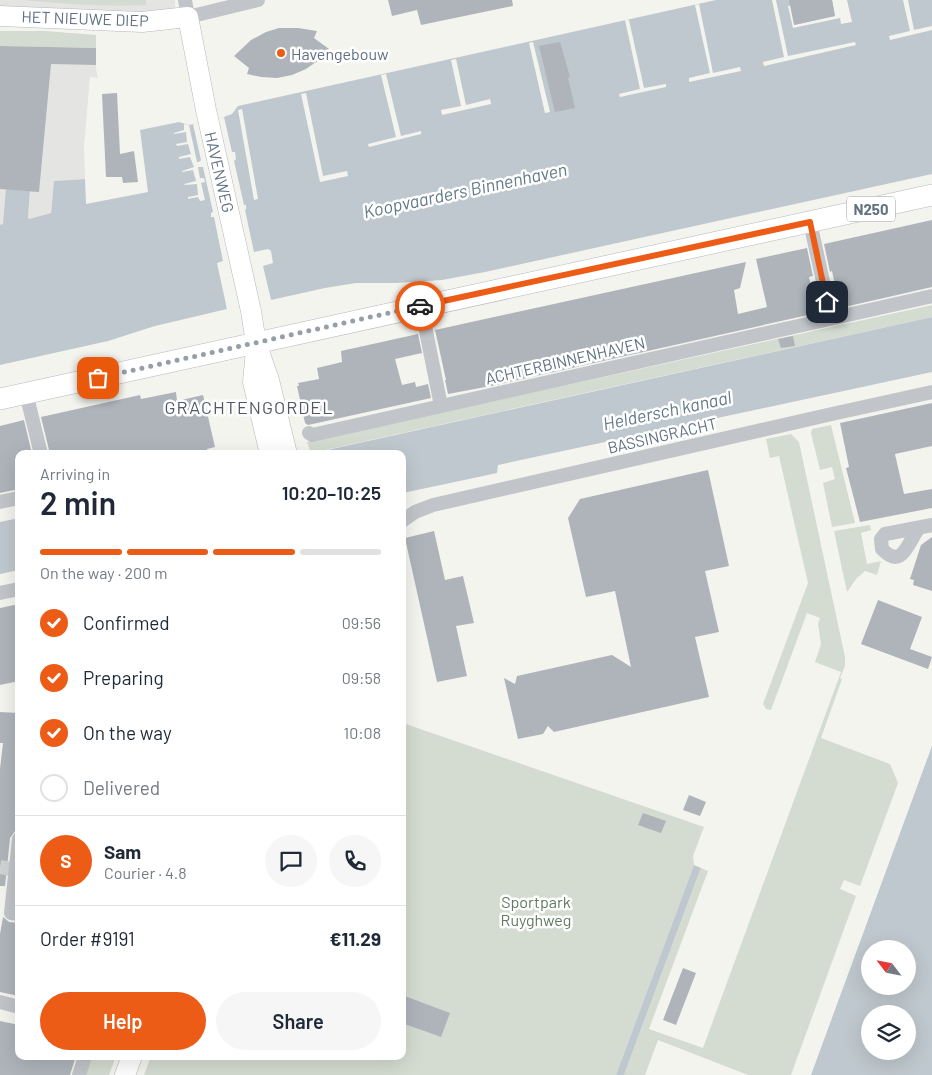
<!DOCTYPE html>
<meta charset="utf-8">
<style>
:root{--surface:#fff;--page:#f6f6f7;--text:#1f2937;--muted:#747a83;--line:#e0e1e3;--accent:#ec5c17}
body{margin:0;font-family:Barlow,sans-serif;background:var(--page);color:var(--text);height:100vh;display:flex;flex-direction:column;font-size:19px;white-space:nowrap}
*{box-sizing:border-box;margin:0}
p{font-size:16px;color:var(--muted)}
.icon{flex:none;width:28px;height:28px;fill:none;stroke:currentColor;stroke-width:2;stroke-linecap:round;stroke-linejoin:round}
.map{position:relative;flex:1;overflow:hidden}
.panel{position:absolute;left:15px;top:450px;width:391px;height:610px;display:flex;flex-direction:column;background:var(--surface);border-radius:10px;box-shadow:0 5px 20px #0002}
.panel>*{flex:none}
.needle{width:32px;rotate:302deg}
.controls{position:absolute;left:861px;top:940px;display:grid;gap:10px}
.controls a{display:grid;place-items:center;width:55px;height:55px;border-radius:50%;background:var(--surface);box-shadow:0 5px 20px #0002;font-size:25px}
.pin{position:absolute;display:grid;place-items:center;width:42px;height:42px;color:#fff;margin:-21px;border-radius:10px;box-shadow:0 2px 8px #0006}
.courier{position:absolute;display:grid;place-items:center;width:50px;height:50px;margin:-25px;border:4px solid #ec5c17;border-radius:50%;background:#fff;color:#222;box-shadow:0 1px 6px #0007}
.summary em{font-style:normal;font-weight:600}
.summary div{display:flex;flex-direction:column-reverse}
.summary{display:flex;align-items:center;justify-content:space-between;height:85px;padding:0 25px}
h1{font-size:32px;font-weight:600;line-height:38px}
.bar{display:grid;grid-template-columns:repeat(4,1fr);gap:8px 5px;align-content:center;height:60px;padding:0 25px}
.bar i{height:6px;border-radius:4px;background:var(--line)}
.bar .selected{background:var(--accent)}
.bar p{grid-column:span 4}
.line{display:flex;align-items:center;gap:12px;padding:0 25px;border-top:1px solid var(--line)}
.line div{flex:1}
.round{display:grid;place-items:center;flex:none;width:52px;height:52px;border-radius:26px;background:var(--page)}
ol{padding:0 25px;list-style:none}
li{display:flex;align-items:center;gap:15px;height:55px}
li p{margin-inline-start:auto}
li .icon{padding:5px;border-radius:50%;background:var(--accent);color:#fff;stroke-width:4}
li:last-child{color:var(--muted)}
li i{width:28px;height:28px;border:2px solid var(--line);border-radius:50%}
.button{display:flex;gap:10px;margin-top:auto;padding:10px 25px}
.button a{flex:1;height:58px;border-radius:30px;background:var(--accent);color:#fff;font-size:20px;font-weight:600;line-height:58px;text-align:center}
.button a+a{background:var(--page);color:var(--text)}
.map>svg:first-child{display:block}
.built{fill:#e4e5e3}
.green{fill:#d4dbd0}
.water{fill:#bfc8ce;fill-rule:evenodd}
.pier{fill:#f4f4ef}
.building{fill:#aeb4ba}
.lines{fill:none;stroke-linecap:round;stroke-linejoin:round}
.street-tunnel{stroke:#cfd3d4;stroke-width:14;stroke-dasharray:14 7;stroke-linecap:butt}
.secondary-casing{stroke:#b3b8bd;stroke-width:21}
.primary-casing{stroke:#b4b8bc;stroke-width:22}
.street{stroke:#c1c4c8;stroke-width:14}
.secondary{stroke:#fff;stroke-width:20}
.primary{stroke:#fff;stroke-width:21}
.done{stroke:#949fa8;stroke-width:5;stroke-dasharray:0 9}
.route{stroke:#ec5c17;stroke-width:6}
.poi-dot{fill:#ec5c17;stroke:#fff;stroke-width:2}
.labels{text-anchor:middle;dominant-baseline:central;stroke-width:5;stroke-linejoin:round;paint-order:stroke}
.shield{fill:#fff;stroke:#909ca8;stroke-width:1}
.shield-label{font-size:15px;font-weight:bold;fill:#617182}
.street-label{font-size:16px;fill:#617182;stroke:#fff}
.poi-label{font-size:16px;fill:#617182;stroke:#fff;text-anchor:start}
.park-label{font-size:16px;fill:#637960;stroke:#fff}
.water-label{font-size:18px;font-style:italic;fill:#627a87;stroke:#fff}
.neighbourhood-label{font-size:18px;letter-spacing:1px;fill:#505a67;stroke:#fff}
</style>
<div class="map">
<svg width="932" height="1075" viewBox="0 0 932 1075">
<rect width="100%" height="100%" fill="#f4f4ef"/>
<path class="built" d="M0,0H175V9L141,14L0,8Z
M0,46L96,48V68L98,78L90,77L84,147L85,179L54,181L51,213L29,219L28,217L30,192L3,225H0Z"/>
<path class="green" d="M24,0H146V5C105,7 65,4 24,0Z
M0,31H45L96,35V48L0,46Z
M932,305V317L311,453L307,442Z
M831,425L855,523L832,527L823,483L835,479L832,467L820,470L811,433L812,429Z
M791,434L799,442L845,657V666L840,678L842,679L821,738L890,764L898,783L860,886L844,880L840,889L856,896L791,1075H748L658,1040L645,1075H624L701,868L708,871L649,1029L703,1048L841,672L815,662L821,644L818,624L820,618L807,613L771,710L766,709L763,704L808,583L779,456L770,458L766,439Z
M870,525L871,530L861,533L867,564L881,561L877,575L865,571L856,579L847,592L834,531Z
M403,723L704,827L693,856L694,865L616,1075H144L151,1056H402Z
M88,1056H116L109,1075H82Z"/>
<path class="water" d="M716,0H932V174L485,272L442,280L396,283H356L325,288L271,300L269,294L226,303L227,309L155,326L108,341L0,365V225L3,224L6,189L30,191L28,217L29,219L51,213L54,181L85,179L86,204L148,192L140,130L179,122L189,125L224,117L232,114L238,106Z
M932,317V372L498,465L497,473L403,493L402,454H309Z
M19,518V570L0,574V522Z
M932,746V1075H811ZM870,949H908V986H870ZM870,1014H908V1051H870Z
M694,865L701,868L696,881L624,1075H616Z"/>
<path class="pier" d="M772,0H776L788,56L855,42L856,45L764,66L763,62L784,57Z
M818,0L794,25L835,16L832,0H847L852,22L841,24L840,18L793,28L788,6Z
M903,0H908L914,30L932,26V30L890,40L889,36L910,31Z
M699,4L713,73L740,67L741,71L689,82V78L710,73L695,5Z
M625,20H629L644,88L666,84V87L620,97L619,94L640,89Z
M533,42L550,112L545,113L529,43Z
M456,59L466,105L490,99L491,104L442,115L441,110L461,106L451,60Z
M386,74L401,136L421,131V134L369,147L368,144L396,137L381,75Z
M306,93L323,176L347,171L348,176L320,182L301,94Z
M242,109L258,199L254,200L238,110Z
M224,117L232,152H235L236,159L234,161L244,205H246V209L245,210L254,252L268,249L271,251L273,263L263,266L271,300H268L267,297L229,304L230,309H227L217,263L223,261L214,217H211V213L213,212L203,167H198L200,178H204L205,182L201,183L205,200L200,201L198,197L188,199V197L198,195L197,184L185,185L184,184L196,181L193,170L182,172V171L194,167L190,157L179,159V157L191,154L188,144L177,146L176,144L187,142L186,132L174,134V133L184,130V124L189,125L197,162H199L201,160L193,124Z"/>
<path class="building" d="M388,0H512L513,6L421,25L417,10L392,16Z
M789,0H832L835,16L794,25Z
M279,28H298L317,31L314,38L329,49L319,60L306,69L292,75L277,78L261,77L247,74L249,68L234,56L251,40L266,32Z
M560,42L570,77L568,78L575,108L555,112L539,46Z
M0,46L96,48V65L51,64L39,192L0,189Z
M117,93L120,154L134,151L138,182L123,183L122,177H106L102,94Z
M932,220V287L840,308L832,271L830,272L824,244Z
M807,248L813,276L809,277L817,313L496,385L448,394L445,380H446L435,330L746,262L740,288L734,290L738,314L767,307L756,259Z
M418,334L422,353L395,359L402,385L415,382L416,387L428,384L431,398L308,425L305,423L297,386H299L298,383L319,379L317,368L342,362L341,351Z
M793,336L795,346L781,348L778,339Z
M176,392L177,401L203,395L215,447L207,449V454H50L41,417L140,395L141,399Z
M932,403V446L895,454L904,494L932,489V508L860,522L846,468L849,467L840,423Z
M24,420L32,454H19V489L0,493V426Z
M708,470L729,566L705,571L719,632L695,637L709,697L554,732L548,726L543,734L518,739L504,678L515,684L517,676L612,655L631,667L615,591L586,597L568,518L580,499Z
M434,531L445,580L463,576L474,623L456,626L467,676L437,682L405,538Z
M932,537V591L913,585L914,580L910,579L921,545Z
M878,600L922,617L910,649L932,657L928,669L861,644Z
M19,604V681L0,685V608Z
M0,712L19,713V798L15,831L10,838L5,886H0V769L3,743H0Z
M689,795L706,802L700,816L683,810Z
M643,813L666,821L661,833L638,825Z
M3,917L9,922L19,923V996L0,992V934Z
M683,968L696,973L676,1025L663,1020Z
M402,995L450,1013L441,1037L402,1023Z
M0,1021L19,1025V1056H76L70,1075H0Z"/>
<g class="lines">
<path class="street-tunnel" d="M0,867L11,869"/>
<g class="secondary-casing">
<path id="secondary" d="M0,16L142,22L188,17L206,110L251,311L256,343L269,380L287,454
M256,350L253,382L270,454
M125,1075L132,1056"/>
</g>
<g class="primary-casing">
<path id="primary" d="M0,399L932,195"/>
</g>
<path class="street" d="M185,0L188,17L258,0
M810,222L831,318
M421,306L441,406
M26,393L41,454
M309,433L312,435L932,296
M0,502L19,498
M402,521L415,512L433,505L832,414L932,392
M919,528C908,541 903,571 882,549L881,539L885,534L932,525
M0,593L19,589
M19,839L11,913L19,914
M0,1002L19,1007
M79,1075L85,1056"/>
<use href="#secondary" class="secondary"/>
<use href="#primary" class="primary"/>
</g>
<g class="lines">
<path class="done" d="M98,378L420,306"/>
<path class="route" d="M420,306L810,222L827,302"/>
</g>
<circle class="poi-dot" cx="281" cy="53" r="5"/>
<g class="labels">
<rect class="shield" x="847" y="196.5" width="48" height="25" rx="4"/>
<g class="shield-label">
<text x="871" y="209">N250</text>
</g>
<g class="street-label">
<text transform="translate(85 18) rotate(2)">HET NIEUWE DIEP</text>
<text transform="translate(220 172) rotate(77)">HAVENWEG</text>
<text transform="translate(565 360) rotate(-13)">ACHTERBINNENHAVEN</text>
<text transform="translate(662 435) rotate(-13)">BASSINGRACHT</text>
</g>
<g class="poi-label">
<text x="291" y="53">Havengebouw</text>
</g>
<g class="park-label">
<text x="536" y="901">Sportpark<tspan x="536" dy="18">Ruyghweg</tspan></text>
</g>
<g class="water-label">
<text transform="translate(465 190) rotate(-12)">Koopvaarders Binnenhaven</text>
<text transform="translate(667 410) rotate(-12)">Heldersch kanaal</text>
</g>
<g class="neighbourhood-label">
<text x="249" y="407">GRACHTENGORDEL</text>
</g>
</g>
</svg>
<div class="controls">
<a><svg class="needle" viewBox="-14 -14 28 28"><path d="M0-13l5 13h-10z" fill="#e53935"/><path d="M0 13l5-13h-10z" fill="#747a83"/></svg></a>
<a><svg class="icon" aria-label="layers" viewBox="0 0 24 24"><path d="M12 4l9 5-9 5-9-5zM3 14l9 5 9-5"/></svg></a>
</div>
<div class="pin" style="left:98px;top:378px;background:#ea580c"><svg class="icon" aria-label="bag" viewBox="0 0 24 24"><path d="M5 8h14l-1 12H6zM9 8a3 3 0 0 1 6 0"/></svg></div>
<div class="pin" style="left:827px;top:302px;background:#1f2937"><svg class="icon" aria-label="home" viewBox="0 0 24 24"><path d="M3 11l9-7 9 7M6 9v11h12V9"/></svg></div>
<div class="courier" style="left:420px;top:306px"><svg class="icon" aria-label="car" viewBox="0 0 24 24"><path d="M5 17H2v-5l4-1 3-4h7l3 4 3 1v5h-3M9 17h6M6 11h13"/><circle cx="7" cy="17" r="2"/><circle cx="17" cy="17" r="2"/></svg></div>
<section class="panel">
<div class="summary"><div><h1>2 min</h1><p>Arriving in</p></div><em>10:20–10:25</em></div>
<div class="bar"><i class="selected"></i><i class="selected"></i><i class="selected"></i><i></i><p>On the way · 200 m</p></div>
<ol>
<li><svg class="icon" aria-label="check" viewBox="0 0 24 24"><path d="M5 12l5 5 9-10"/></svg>Confirmed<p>09:56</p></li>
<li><svg class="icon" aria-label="check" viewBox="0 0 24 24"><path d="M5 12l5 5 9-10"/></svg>Preparing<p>09:58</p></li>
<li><svg class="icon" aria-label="check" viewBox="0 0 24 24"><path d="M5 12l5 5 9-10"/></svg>On the way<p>10:08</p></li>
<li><i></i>Delivered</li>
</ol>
<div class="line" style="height:90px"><b class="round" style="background:var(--accent);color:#fff">S</b><div><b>Sam</b><p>Courier · 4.8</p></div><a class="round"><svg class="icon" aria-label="chat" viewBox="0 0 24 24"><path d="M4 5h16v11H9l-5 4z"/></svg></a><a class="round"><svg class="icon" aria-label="phone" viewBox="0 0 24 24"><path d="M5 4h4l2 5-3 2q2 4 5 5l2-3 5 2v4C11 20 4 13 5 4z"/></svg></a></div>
<div class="line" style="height:65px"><div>Order #9191</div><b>€11.29</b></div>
<div class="button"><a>Help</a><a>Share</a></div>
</section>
</div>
